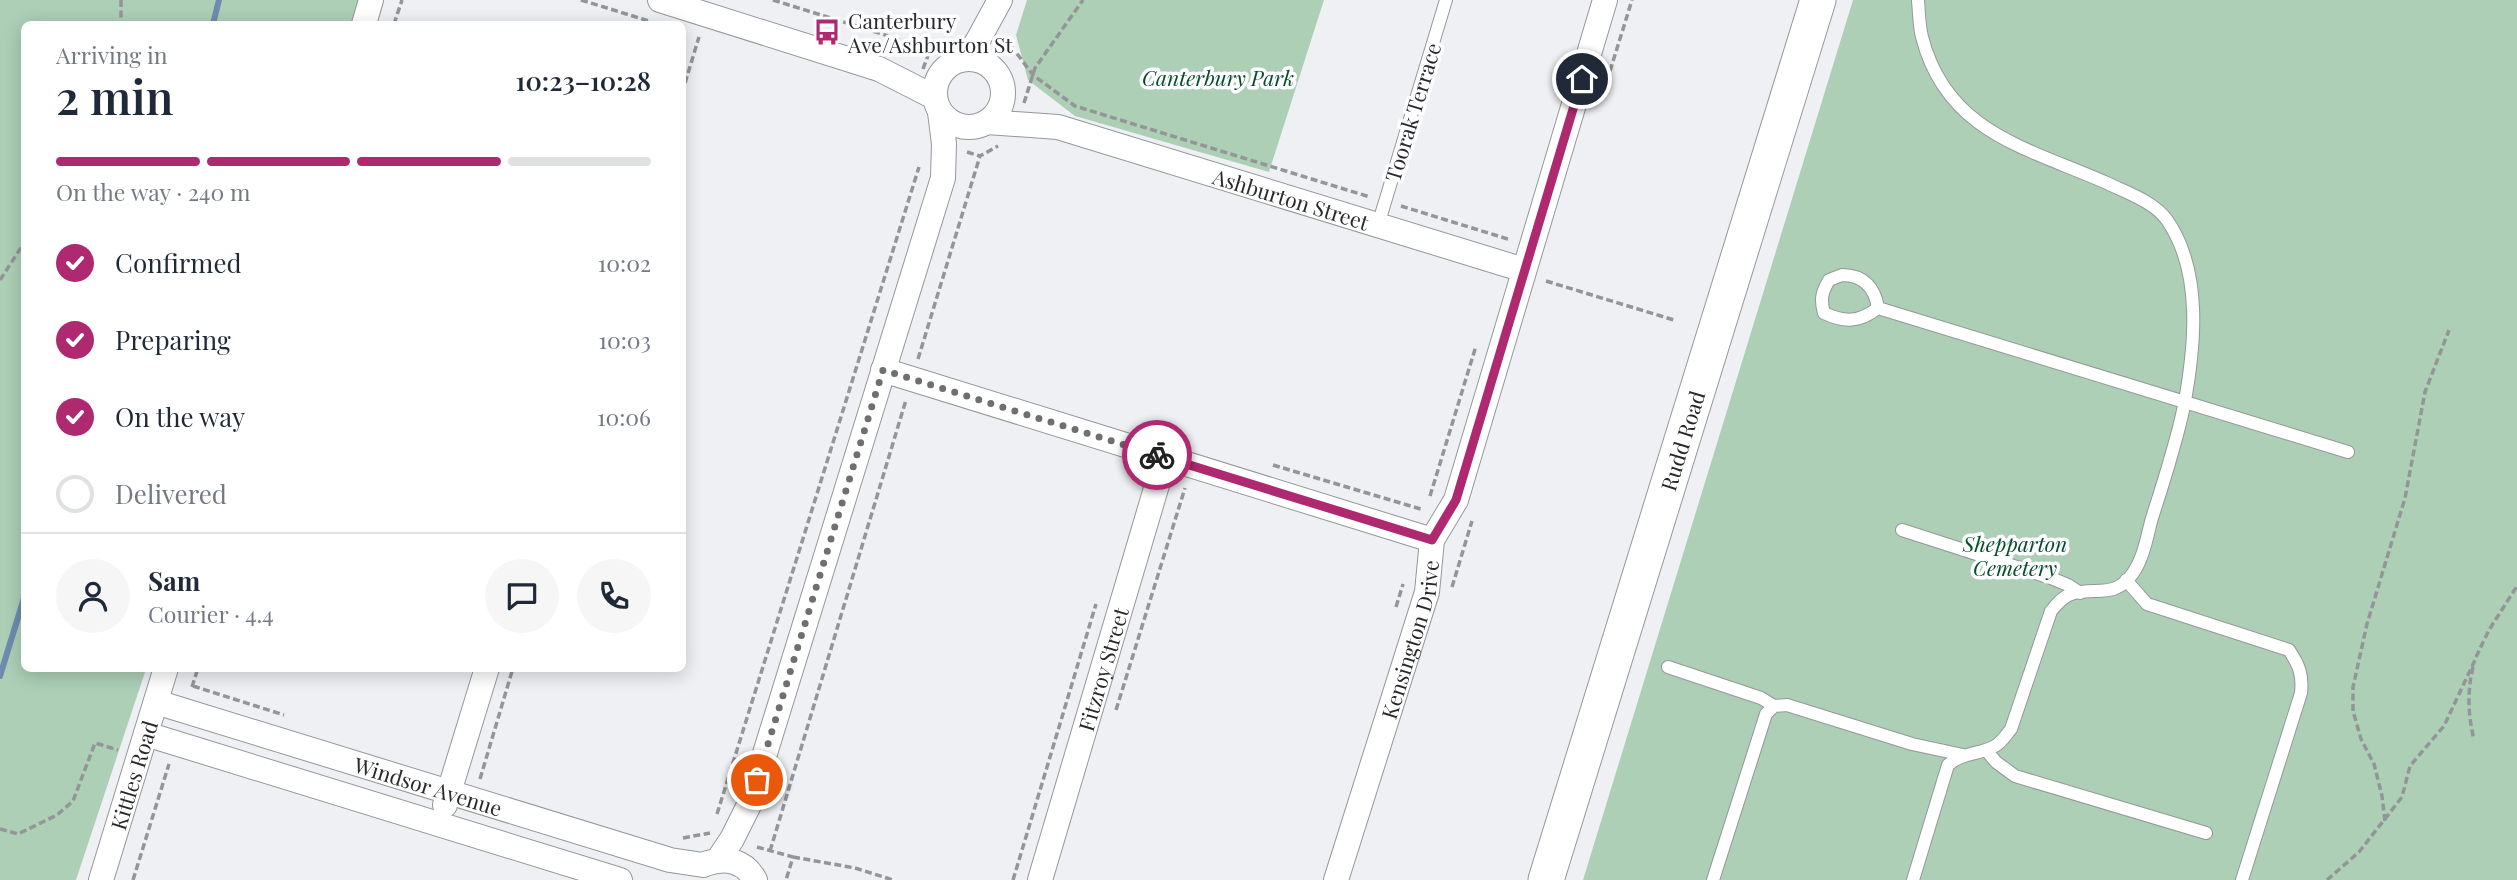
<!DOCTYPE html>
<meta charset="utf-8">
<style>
:root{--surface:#fff;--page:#f6f6f7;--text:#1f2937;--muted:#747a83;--line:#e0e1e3;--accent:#ae2970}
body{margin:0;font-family:"Playfair Display",serif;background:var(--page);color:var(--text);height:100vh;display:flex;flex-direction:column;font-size:26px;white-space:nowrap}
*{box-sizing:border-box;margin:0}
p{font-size:23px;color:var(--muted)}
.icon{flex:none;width:38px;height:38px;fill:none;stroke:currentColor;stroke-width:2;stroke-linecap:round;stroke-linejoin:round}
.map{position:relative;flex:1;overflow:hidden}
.panel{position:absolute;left:21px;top:21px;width:665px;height:651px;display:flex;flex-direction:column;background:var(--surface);border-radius:10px;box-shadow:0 4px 18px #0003}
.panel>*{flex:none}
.pin{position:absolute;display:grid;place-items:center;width:60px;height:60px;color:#fff;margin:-30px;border:4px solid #fff;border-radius:50%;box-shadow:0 2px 7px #0007}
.courier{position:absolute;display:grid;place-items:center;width:70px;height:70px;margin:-35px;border:5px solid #ae2970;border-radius:50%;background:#fff;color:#222;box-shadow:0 2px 9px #0007}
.summary em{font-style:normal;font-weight:600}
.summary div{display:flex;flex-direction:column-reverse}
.summary{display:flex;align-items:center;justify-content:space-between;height:119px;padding:0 35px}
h1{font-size:46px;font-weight:600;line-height:52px}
.bar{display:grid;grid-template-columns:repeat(4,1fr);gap:10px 7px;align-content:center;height:84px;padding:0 35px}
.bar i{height:9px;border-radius:5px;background:var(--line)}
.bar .selected{background:var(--accent)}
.bar p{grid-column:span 4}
.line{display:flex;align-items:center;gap:18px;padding:0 35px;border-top:2px solid var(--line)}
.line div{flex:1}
.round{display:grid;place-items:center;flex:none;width:74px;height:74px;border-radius:37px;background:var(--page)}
ol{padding:0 35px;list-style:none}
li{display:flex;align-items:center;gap:21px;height:77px}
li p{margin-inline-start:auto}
li .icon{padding:7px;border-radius:50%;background:var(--accent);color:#fff;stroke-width:4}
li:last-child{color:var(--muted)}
li i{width:38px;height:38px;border:4px solid var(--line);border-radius:50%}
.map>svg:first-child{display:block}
.green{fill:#adcfb6}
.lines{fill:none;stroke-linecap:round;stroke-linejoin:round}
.stream{stroke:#6e8cae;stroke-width:6}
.lane-casing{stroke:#96979a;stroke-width:14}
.street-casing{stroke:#96979a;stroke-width:26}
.secondary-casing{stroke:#96979a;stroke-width:37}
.path{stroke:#949598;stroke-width:3.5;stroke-dasharray:7 3.5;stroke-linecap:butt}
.lane{stroke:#fff;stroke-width:12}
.street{stroke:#fff;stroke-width:24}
.secondary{stroke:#fff;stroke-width:35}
.done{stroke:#6e6f71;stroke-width:7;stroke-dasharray:0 12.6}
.route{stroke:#ae2970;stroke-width:9}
.labels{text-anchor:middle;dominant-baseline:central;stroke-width:7;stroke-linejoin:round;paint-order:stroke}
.poi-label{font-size:21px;fill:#29292b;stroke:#fdfdff;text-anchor:start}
.park-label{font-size:21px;font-style:italic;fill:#054e29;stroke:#fdfdff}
.street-label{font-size:21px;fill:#29292b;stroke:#fdfdff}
</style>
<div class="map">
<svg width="2517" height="880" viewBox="0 0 2517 880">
<rect width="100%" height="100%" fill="#eef0f3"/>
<path class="green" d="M0,0H363L356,24H24V668L146,669L76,880H0Z
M1027,0H1324L1269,172L1075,116L1028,80L1016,35Z
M1853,0H2517V880H1583Z"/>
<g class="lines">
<path class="stream" d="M213,24L219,0
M0,676L24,598"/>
<g class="lane-casing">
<path id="lane" d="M1378,225L1446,0
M1842,275C1864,275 1875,288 1878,308C1860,322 1845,323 1824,313C1820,299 1822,292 1829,280Z
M1878,308L2348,452
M1902,530L2051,578L2068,585L2080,593
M2126,580L2147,604L2289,650C2299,665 2303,675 2301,693L2242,880
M1668,667L1761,698L1774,706
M1986,750L1996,762L2015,776L2206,833
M1713,880L1766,714L1774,706L1787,705L1912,744L1963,755
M1913,880L1948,765C1962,752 1979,755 1995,746C2002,742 2006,735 2011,729L2051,611C2057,604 2062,597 2071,594C2096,586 2114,600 2133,573C2144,557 2147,536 2152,518C2164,481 2176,444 2184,406C2195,347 2203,272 2167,220C2154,202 2128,193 2109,184C2029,148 1947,134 1922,37C1919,25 1919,12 1918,0"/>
</g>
<g class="street-casing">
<g id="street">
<path d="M660,0L879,69L934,97"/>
<path d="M364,24L371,0"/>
<circle cx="969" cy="93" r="34"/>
<path d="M964,59L977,42L1000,0"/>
<path id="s1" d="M987,122L1058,127L1524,270"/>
<path d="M883,370L1432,540"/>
<path id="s2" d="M156,702L670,860L703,865"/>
<path d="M146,734L620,880"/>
<path d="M445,805L487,668"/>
<path d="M718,860L732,839L749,805L943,178L944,144L940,112"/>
<path d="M705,864C726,857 744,860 755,880"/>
<path id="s3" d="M101,880L166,668"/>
<path id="s4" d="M1040,880L1165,458"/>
<path id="s5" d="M1336,880L1427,592L1432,540L1456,500L1605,0"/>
</g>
</g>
<g class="secondary-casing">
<g id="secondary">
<path id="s6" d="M1546,880L1818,0"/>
</g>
</g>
<path class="path" d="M121,0V24
M581,0L649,21
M773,0L930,49L949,41
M394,24L402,0
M1000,43L1012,47L1033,75L1075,106L1370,197
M923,69L930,50
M1610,71L1632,0
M682,93L699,37
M1024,103L1035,68L1083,0
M967,152L980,156L998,146
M1401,206L1511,240
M0,280L24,243
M1546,281L1674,320
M918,359L980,156
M1273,465L1424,510
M1430,496L1476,346
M1452,587L1472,521
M1396,607L1403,584
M2476,657L2489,630L2517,586
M2473,667C2467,693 2468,714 2474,740
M193,686L284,715
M192,687L198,668
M1116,710L1185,488
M480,779L513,668
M717,814L919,167
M2385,821L2382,796L2374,764L2361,739L2353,711V687L2367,624L2405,498L2425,392L2449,330
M0,829L18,834L57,815L73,801L95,743L118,750
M683,838L710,833
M757,847L793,857L786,880
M770,851L906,400
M793,857L855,868L893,880
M133,880L169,764
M1013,880L1096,604
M2327,880L2359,852L2402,797L2410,766L2444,726L2476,658"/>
<use href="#lane" class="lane"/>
<use href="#street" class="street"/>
<use href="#secondary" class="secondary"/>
</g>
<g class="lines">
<path class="done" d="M757,780L883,370L1157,455"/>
<path class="route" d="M1157,455L1432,540L1456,500L1582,79"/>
</g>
<defs>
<g id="bus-bare" transform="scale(2.1)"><path d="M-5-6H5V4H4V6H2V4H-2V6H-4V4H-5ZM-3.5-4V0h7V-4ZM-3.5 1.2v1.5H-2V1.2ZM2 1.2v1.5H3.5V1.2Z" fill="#ae2970" stroke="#fdfdff" stroke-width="2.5" paint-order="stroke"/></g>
</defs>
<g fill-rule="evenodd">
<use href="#bus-bare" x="827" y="32"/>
</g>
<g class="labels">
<g class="poi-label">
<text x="848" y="20">Canterbury<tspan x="848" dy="24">Ave/Ashburton St</tspan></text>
</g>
<g class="park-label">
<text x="1218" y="77">Canterbury Park</text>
<text x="2015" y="543">Shepparton<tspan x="2015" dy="24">Cemetery</tspan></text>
</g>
<g class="street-label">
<text transform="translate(1412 112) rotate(-73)">Toorak Terrace</text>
<text stroke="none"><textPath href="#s1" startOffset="315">Ashburton Street</textPath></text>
<text stroke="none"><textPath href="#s6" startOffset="460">Rudd Road</textPath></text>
<text stroke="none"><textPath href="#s5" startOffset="252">Kensington Drive</textPath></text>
<text stroke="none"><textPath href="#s4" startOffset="220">Fitzroy Street</textPath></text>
<text stroke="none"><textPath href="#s3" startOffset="110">Kittles Road</textPath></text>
<text stroke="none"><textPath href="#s2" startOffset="285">Windsor Avenue</textPath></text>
</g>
</g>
</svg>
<div class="pin" style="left:757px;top:780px;background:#ea580c"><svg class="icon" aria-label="bag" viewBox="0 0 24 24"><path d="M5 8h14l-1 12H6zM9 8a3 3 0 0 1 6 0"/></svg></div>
<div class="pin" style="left:1582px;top:79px;background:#1f2937"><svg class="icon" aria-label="home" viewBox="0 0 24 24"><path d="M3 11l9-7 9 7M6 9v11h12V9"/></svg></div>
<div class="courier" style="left:1157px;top:455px"><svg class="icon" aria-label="bike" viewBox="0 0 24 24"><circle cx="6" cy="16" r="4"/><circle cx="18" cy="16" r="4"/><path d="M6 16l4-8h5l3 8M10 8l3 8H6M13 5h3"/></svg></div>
<section class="panel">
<div class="summary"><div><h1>2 min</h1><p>Arriving in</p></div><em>10:23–10:28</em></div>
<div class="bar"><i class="selected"></i><i class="selected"></i><i class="selected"></i><i></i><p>On the way · 240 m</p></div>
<ol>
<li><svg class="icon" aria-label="check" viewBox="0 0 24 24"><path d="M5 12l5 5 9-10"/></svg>Confirmed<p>10:02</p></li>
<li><svg class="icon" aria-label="check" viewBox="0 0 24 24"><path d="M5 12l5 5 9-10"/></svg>Preparing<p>10:03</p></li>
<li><svg class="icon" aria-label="check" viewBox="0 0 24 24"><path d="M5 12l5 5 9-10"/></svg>On the way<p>10:06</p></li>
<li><i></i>Delivered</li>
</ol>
<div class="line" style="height:126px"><a class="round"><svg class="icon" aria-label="person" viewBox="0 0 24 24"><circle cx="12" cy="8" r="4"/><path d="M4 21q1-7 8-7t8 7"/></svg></a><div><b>Sam</b><p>Courier · 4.4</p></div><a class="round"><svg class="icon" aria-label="chat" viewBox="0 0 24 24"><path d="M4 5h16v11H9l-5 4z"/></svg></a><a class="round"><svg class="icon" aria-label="phone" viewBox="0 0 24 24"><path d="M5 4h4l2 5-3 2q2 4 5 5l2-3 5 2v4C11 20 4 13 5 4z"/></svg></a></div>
</section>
</div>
